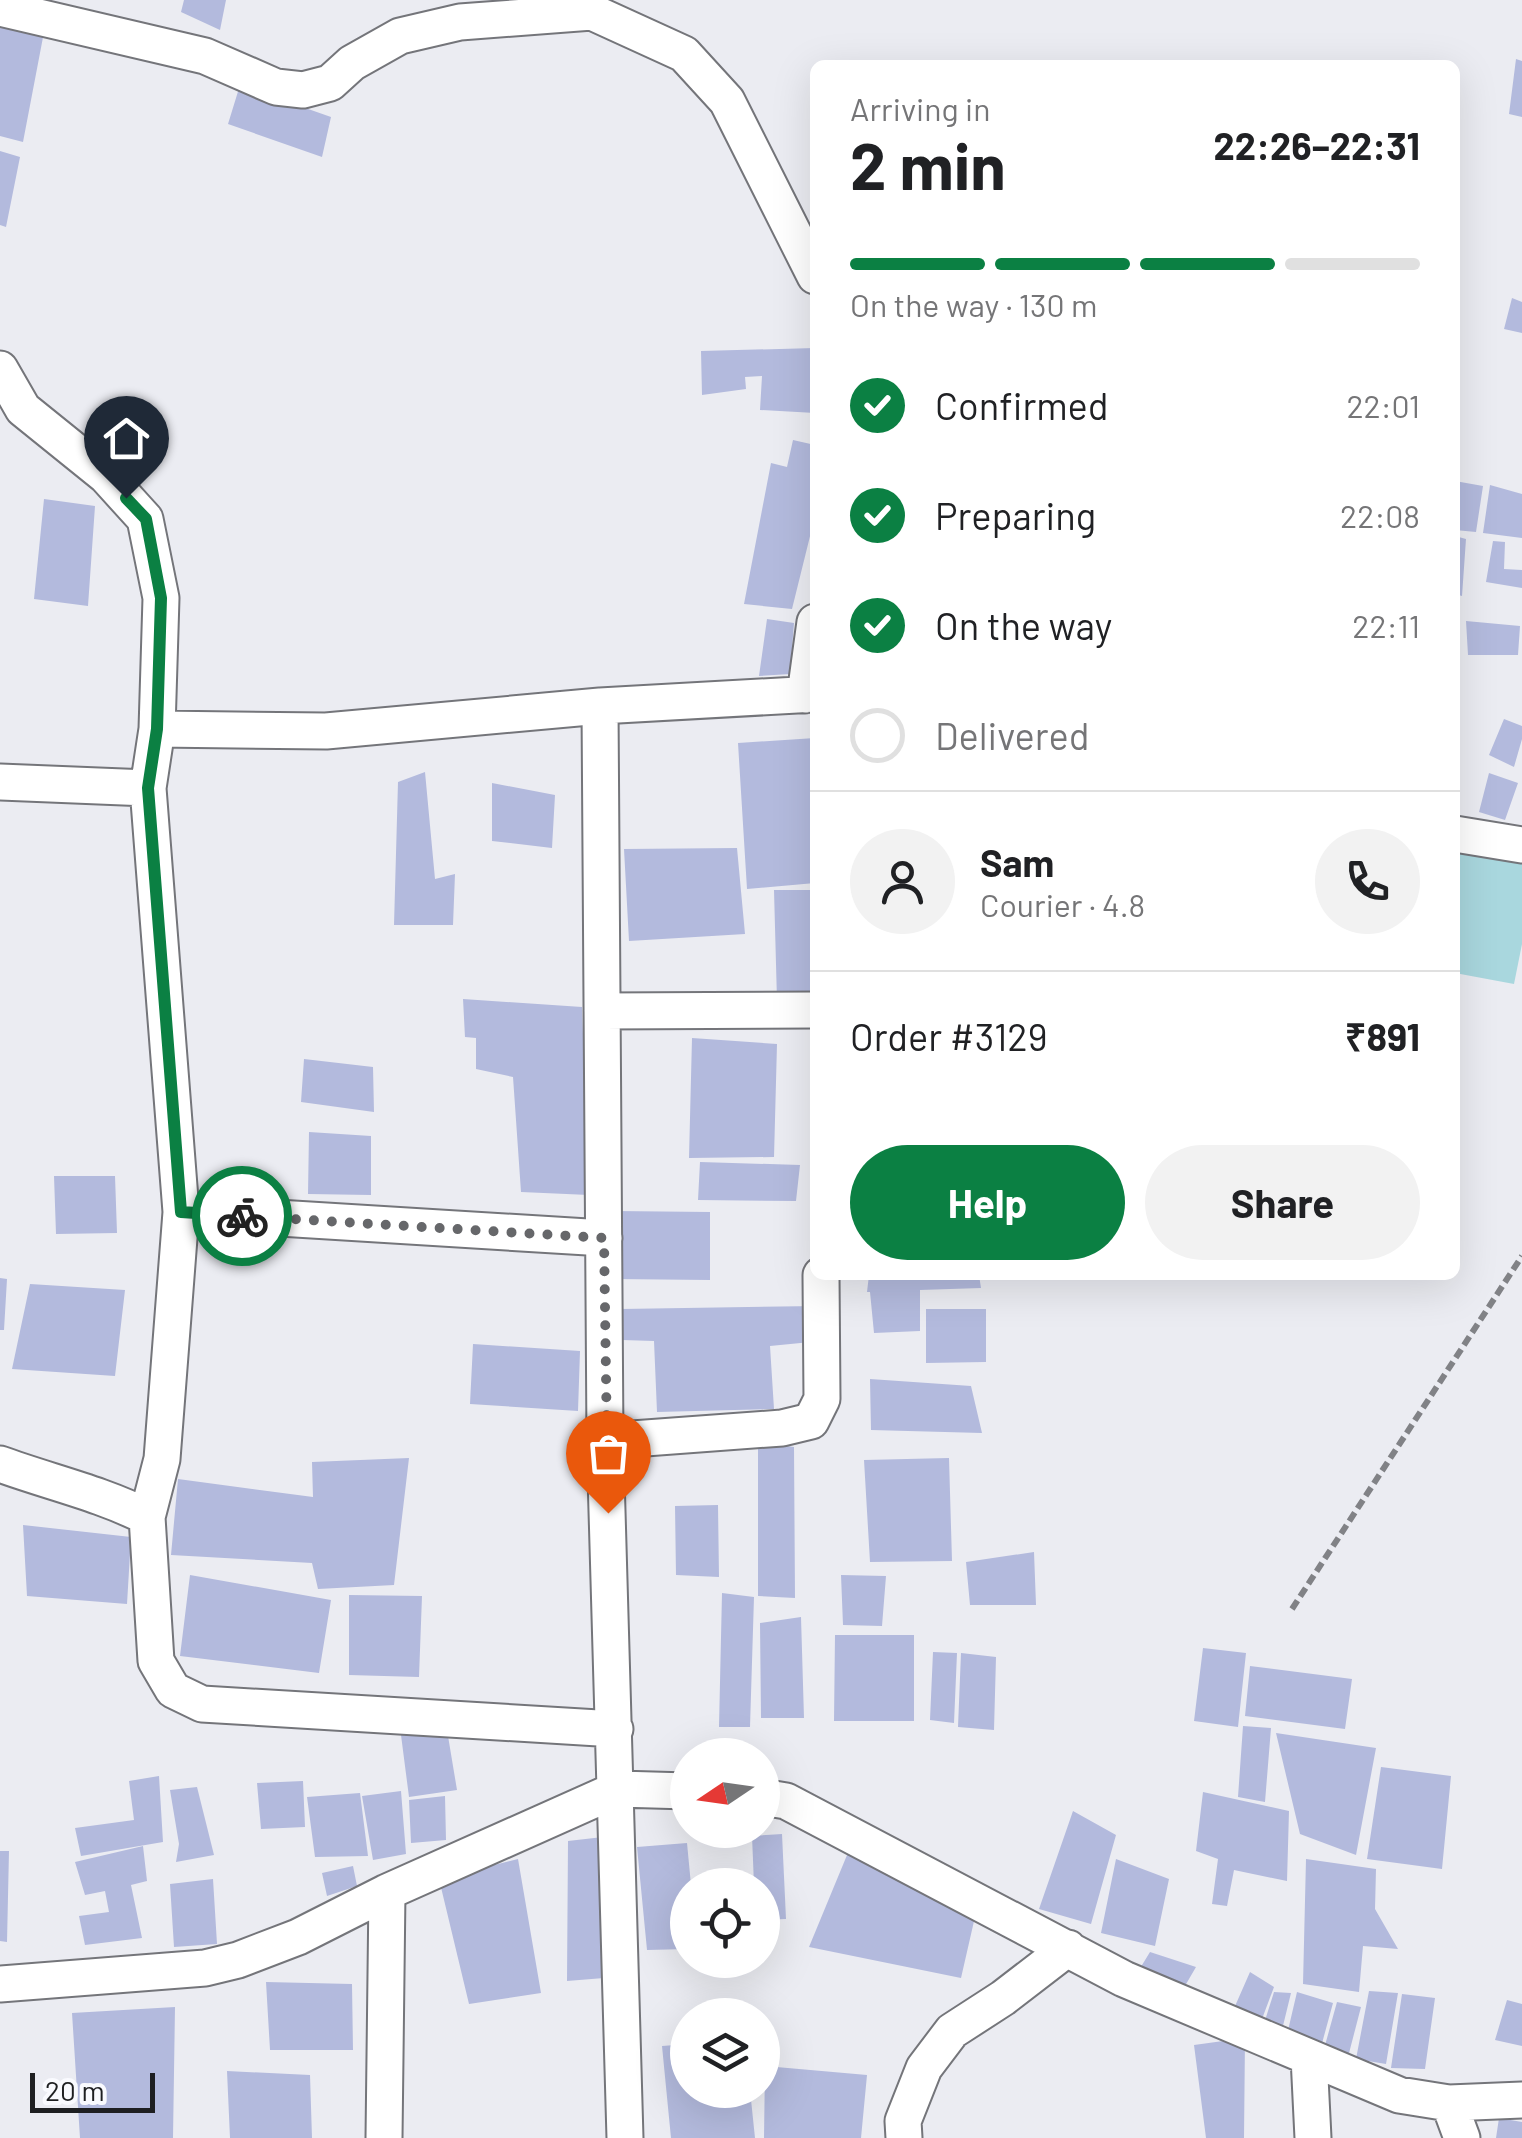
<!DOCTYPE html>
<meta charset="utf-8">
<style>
:root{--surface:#fff;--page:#f2f2f2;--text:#202124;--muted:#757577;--line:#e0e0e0;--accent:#0b8043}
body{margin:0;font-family:Barlow,sans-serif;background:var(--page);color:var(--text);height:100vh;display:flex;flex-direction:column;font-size:38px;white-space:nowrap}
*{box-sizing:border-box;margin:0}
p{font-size:32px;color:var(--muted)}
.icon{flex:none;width:55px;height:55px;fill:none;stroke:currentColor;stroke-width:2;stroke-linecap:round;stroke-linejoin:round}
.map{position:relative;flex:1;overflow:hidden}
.details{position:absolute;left:810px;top:60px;width:650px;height:1220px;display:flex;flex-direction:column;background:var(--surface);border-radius:15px;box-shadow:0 10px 40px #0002}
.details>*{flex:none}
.needle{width:65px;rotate:257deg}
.controls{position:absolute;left:670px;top:1738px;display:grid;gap:20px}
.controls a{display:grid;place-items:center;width:110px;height:110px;border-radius:50%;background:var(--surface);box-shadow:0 10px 40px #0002;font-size:50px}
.scale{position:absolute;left:30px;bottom:25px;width:125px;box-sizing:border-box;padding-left:10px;border:5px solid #1e1f21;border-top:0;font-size:28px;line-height:35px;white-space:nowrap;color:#1e1f21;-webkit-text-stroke:8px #f9fafe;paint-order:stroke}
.pin{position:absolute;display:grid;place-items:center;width:85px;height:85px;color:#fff;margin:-102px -42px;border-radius:50% 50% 50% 0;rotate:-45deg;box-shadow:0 0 10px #0007}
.pin .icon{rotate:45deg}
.courier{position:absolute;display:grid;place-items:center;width:100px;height:100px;margin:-50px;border:8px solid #0b8043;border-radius:50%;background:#fff;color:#222;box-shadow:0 2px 12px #0007}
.summary em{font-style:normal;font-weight:700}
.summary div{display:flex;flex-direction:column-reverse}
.summary{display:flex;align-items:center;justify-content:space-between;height:170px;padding:0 40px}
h1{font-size:65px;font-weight:700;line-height:75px}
.bar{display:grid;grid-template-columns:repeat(4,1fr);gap:15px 10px;align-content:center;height:120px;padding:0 40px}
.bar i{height:12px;border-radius:8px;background:var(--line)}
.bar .on{background:var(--accent)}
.bar p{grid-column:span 4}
.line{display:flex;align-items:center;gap:25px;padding:0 40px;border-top:2px solid var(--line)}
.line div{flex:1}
.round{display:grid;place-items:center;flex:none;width:105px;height:105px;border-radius:52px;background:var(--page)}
ol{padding:0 40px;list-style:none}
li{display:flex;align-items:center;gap:30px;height:110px}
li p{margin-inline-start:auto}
li .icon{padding:10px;border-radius:50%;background:var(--accent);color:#fff;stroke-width:4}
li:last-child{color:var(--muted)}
li i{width:55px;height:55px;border:5px solid var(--line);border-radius:50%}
.action{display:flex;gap:20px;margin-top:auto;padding:20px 40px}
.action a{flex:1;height:115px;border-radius:60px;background:var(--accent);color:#fff;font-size:40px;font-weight:700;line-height:115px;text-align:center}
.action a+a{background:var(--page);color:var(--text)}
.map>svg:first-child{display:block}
.water{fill:#a9d7de}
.building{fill:#b3badd}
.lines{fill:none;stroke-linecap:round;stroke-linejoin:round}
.street-casing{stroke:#74757a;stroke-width:39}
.path{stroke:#818286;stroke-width:6;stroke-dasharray:10 5;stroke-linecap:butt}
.street{stroke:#fff;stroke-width:35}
.done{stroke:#66676a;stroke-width:10;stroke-dasharray:0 18}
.route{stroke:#0b8043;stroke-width:12}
</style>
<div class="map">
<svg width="1522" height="2138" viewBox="0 0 1522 2138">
<rect width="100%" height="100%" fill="#ebecf2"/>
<path class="water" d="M1455,850L1522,863V944L1514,984L1455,973Z"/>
<path class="building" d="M184,0H226L220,30L181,12Z
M0,23L44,32L23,142L0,136Z
M1516,59L1522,61V117L1509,114Z
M240,85L331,117L322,157L228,124Z
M0,151L20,157L6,227L0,225Z
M1512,298L1522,302V333L1504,329Z
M815,348V413L760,410L762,376L745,377L746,389L702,395L701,351Z
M793,440L815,445V516L792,609L744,604L771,463L787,467Z
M1455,481L1483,486L1476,532L1455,530Z
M1490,485L1522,494V538L1483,533Z
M44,499L95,506L88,606L34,599Z
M1455,536L1466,539L1462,596L1455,594Z
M1493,541L1505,542L1504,569L1522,570V588L1486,582Z
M767,619L794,623L790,674L759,676Z
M1466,621L1520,626L1518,655H1468Z
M1504,719L1522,726V739L1514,767L1489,755Z
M815,738V883L747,889L738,743Z
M425,772L435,879L455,874L453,925H394L398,782Z
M1489,773L1518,783L1505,820L1479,812Z
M492,783L555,795L552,848L492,841Z
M737,848L745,934L629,941L624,849Z
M774,890H815V1001H777Z
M463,999L582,1007L589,1195L521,1192L513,1077L476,1069V1038L465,1037Z
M692,1038L777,1044L774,1157L689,1158Z
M304,1059L373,1067L374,1112L301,1102Z
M309,1132L371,1136V1195L308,1194Z
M700,1162L800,1165L796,1201L698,1200Z
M54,1176H115L117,1233L56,1234Z
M614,1211L710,1212V1280L614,1279Z
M869,1275H979L981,1288L920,1290V1331L874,1333L870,1292H867Z
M0,1278L7,1279L4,1330H0Z
M30,1284L125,1290L115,1376L12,1369Z
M818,1306L821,1341L770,1346L774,1409L657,1412L654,1341L622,1340L621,1309Z
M926,1309H986V1362L926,1363Z
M473,1344L580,1351L578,1411L470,1404Z
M870,1379L971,1386L982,1433L871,1430Z
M758,1442L794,1447L795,1598L758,1596Z
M409,1458L394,1585L318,1589L312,1563L171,1555L178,1479L313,1497L312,1462Z
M949,1458L952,1561L870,1562L864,1460Z
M718,1505L719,1577L676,1575L675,1506Z
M23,1525L131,1537L127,1604L27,1596Z
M1034,1552L1036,1605H970L966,1562Z
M190,1575L331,1600L319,1673L180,1656Z
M841,1575L886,1576L882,1626L843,1625Z
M722,1593L754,1597L750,1727H719Z
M349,1595L422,1596L419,1677L349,1675Z
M801,1617L804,1718H761L760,1623Z
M835,1635H914V1721H834Z
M1203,1648L1246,1653L1238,1727L1194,1721Z
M933,1652L957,1653L954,1723L930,1720Z
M961,1653L996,1657L994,1730L958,1727Z
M1250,1666L1352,1679L1345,1729L1245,1716Z
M1243,1726L1271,1728L1265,1802L1238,1797Z
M447,1730L457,1790L409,1797L401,1735Z
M1276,1733L1376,1748L1356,1855L1300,1834Z
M1381,1767L1451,1776L1442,1869L1367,1859Z
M159,1776L163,1842L81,1856L75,1828L134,1820L129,1781Z
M303,1781L305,1827L261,1829L257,1783Z
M197,1787L214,1855L176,1862L179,1844L170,1790Z
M401,1791L406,1854L373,1860L362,1796Z
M1203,1792L1289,1811L1287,1881L1234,1870L1227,1906L1212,1904L1218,1859L1196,1851Z
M360,1793L368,1856L315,1857L307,1797Z
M445,1796L446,1840L411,1843L409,1800Z
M1073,1811L1116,1835L1091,1924L1039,1909Z
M782,1834L786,1919L762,1920V1885H754L752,1836Z
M603,1837L604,1978L567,1981L568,1841Z
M687,1843L691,1885H688V1949L647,1950L637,1847Z
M852,1843L977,1908L961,1978L809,1947Z
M143,1846L147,1881L131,1885L142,1938L85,1945L79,1916L109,1912L105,1891L85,1895L75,1862Z
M0,1851H9L7,1942L0,1941Z
M518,1859L541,1993L469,2004L439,1879Z
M1116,1859L1169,1879L1155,1946L1101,1933Z
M1306,1859L1376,1869L1375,1909L1398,1949L1363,1946L1359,1992L1303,1984Z
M353,1866L357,1886L327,1896L322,1873Z
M213,1879L217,1944L174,1947L170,1884Z
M1150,1952L1196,1967L1182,1991L1139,1970Z
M1250,1972L1274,1987L1259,2027L1232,2013Z
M266,1982L352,1984L353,2050H270Z
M1369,1991L1398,1993L1386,2064L1356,2059Z
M1274,1992L1291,1993L1281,2034L1262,2030Z
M1297,1992L1333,2003L1321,2047L1286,2039Z
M1402,1994L1435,1998L1425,2069L1391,2068Z
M1507,2000L1522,2004V2046L1495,2040Z
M1337,2002L1361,2007L1348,2057L1324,2049Z
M175,2007L173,2138H80L72,2013Z
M1245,2038L1244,2138H1206L1194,2045Z
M688,2044V2090H750L755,2138H671L662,2046Z
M765,2066L867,2075L861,2138H764Z
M227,2071L310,2075L312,2138H230Z
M1499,2118L1522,2122V2138H1496Z"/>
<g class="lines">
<g class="street-casing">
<path id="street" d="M0,8L205,56L276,87L303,90L330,83L352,63L400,36L460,22L592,12L684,54L727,101L815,276
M0,369L23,409L106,476L145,519L161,598L157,729
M805,695L815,622
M600,706L605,1441L625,2138
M0,782L148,788
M1455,834L1522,845
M602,1011L815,1010
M181,1212L604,1238
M605,1441L782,1428L811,1421L822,1399L821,1275
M0,1464C49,1482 100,1493 147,1517L162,1459L181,1212L148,788L157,729L326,731L600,706L815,694
M147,1517L156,1661L173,1690L202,1704L615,1729
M762,1797L786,1801L1124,1979L1399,2095L1449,2103L1462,2138
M0,1984L205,1968L238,1960L298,1937L387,1892L618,1789L688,1791
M1309,2057L1313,2138
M1449,2103L1522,2100
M384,2138L387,1892
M904,2138L903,2121L924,2068L952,2031L1003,1998L1068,1948"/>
</g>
<path class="path" d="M1292,1609L1522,1256"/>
<use href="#street" class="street"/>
</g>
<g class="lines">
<path class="done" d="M242,1216L604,1238L608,1513"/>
<path class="route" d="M126,498L146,519L161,598L157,729L148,788L181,1212L242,1216"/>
</g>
</svg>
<div class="controls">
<a><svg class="needle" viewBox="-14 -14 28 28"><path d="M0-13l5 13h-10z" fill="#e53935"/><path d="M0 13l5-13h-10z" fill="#757577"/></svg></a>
<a><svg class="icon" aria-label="locate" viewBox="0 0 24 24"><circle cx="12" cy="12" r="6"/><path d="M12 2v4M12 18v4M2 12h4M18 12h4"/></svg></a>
<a><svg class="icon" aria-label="layers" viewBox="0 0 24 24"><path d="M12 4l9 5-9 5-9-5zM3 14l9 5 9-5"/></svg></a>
</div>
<div class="scale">20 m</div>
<div class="pin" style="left:608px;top:1513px;background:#ea580c"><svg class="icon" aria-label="bag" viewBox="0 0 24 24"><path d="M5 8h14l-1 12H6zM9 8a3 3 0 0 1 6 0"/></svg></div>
<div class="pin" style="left:126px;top:498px;background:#1f2937"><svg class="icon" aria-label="home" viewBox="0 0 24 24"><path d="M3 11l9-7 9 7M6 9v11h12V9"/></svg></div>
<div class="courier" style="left:242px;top:1216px"><svg class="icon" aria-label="bike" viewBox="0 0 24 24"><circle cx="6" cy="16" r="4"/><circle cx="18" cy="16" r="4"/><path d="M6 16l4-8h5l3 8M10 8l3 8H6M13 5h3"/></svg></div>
<section class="details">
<div class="summary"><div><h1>2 min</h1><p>Arriving in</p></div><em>22:26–22:31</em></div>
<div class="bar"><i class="on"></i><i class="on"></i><i class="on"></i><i></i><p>On the way · 130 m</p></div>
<ol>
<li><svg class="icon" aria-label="check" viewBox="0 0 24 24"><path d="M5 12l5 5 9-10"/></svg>Confirmed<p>22:01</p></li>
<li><svg class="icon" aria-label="check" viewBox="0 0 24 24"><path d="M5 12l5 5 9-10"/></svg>Preparing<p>22:08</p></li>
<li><svg class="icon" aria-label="check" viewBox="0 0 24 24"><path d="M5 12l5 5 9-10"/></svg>On the way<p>22:11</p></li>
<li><i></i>Delivered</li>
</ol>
<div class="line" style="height:180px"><a class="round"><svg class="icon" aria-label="person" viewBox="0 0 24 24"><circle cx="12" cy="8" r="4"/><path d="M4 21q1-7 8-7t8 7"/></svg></a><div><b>Sam</b><p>Courier · 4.8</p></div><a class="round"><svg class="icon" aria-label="phone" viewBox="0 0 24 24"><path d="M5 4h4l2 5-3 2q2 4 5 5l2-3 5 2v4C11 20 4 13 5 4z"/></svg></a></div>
<div class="line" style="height:130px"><div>Order #3129</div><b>₹891</b></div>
<div class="action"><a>Help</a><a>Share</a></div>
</section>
</div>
